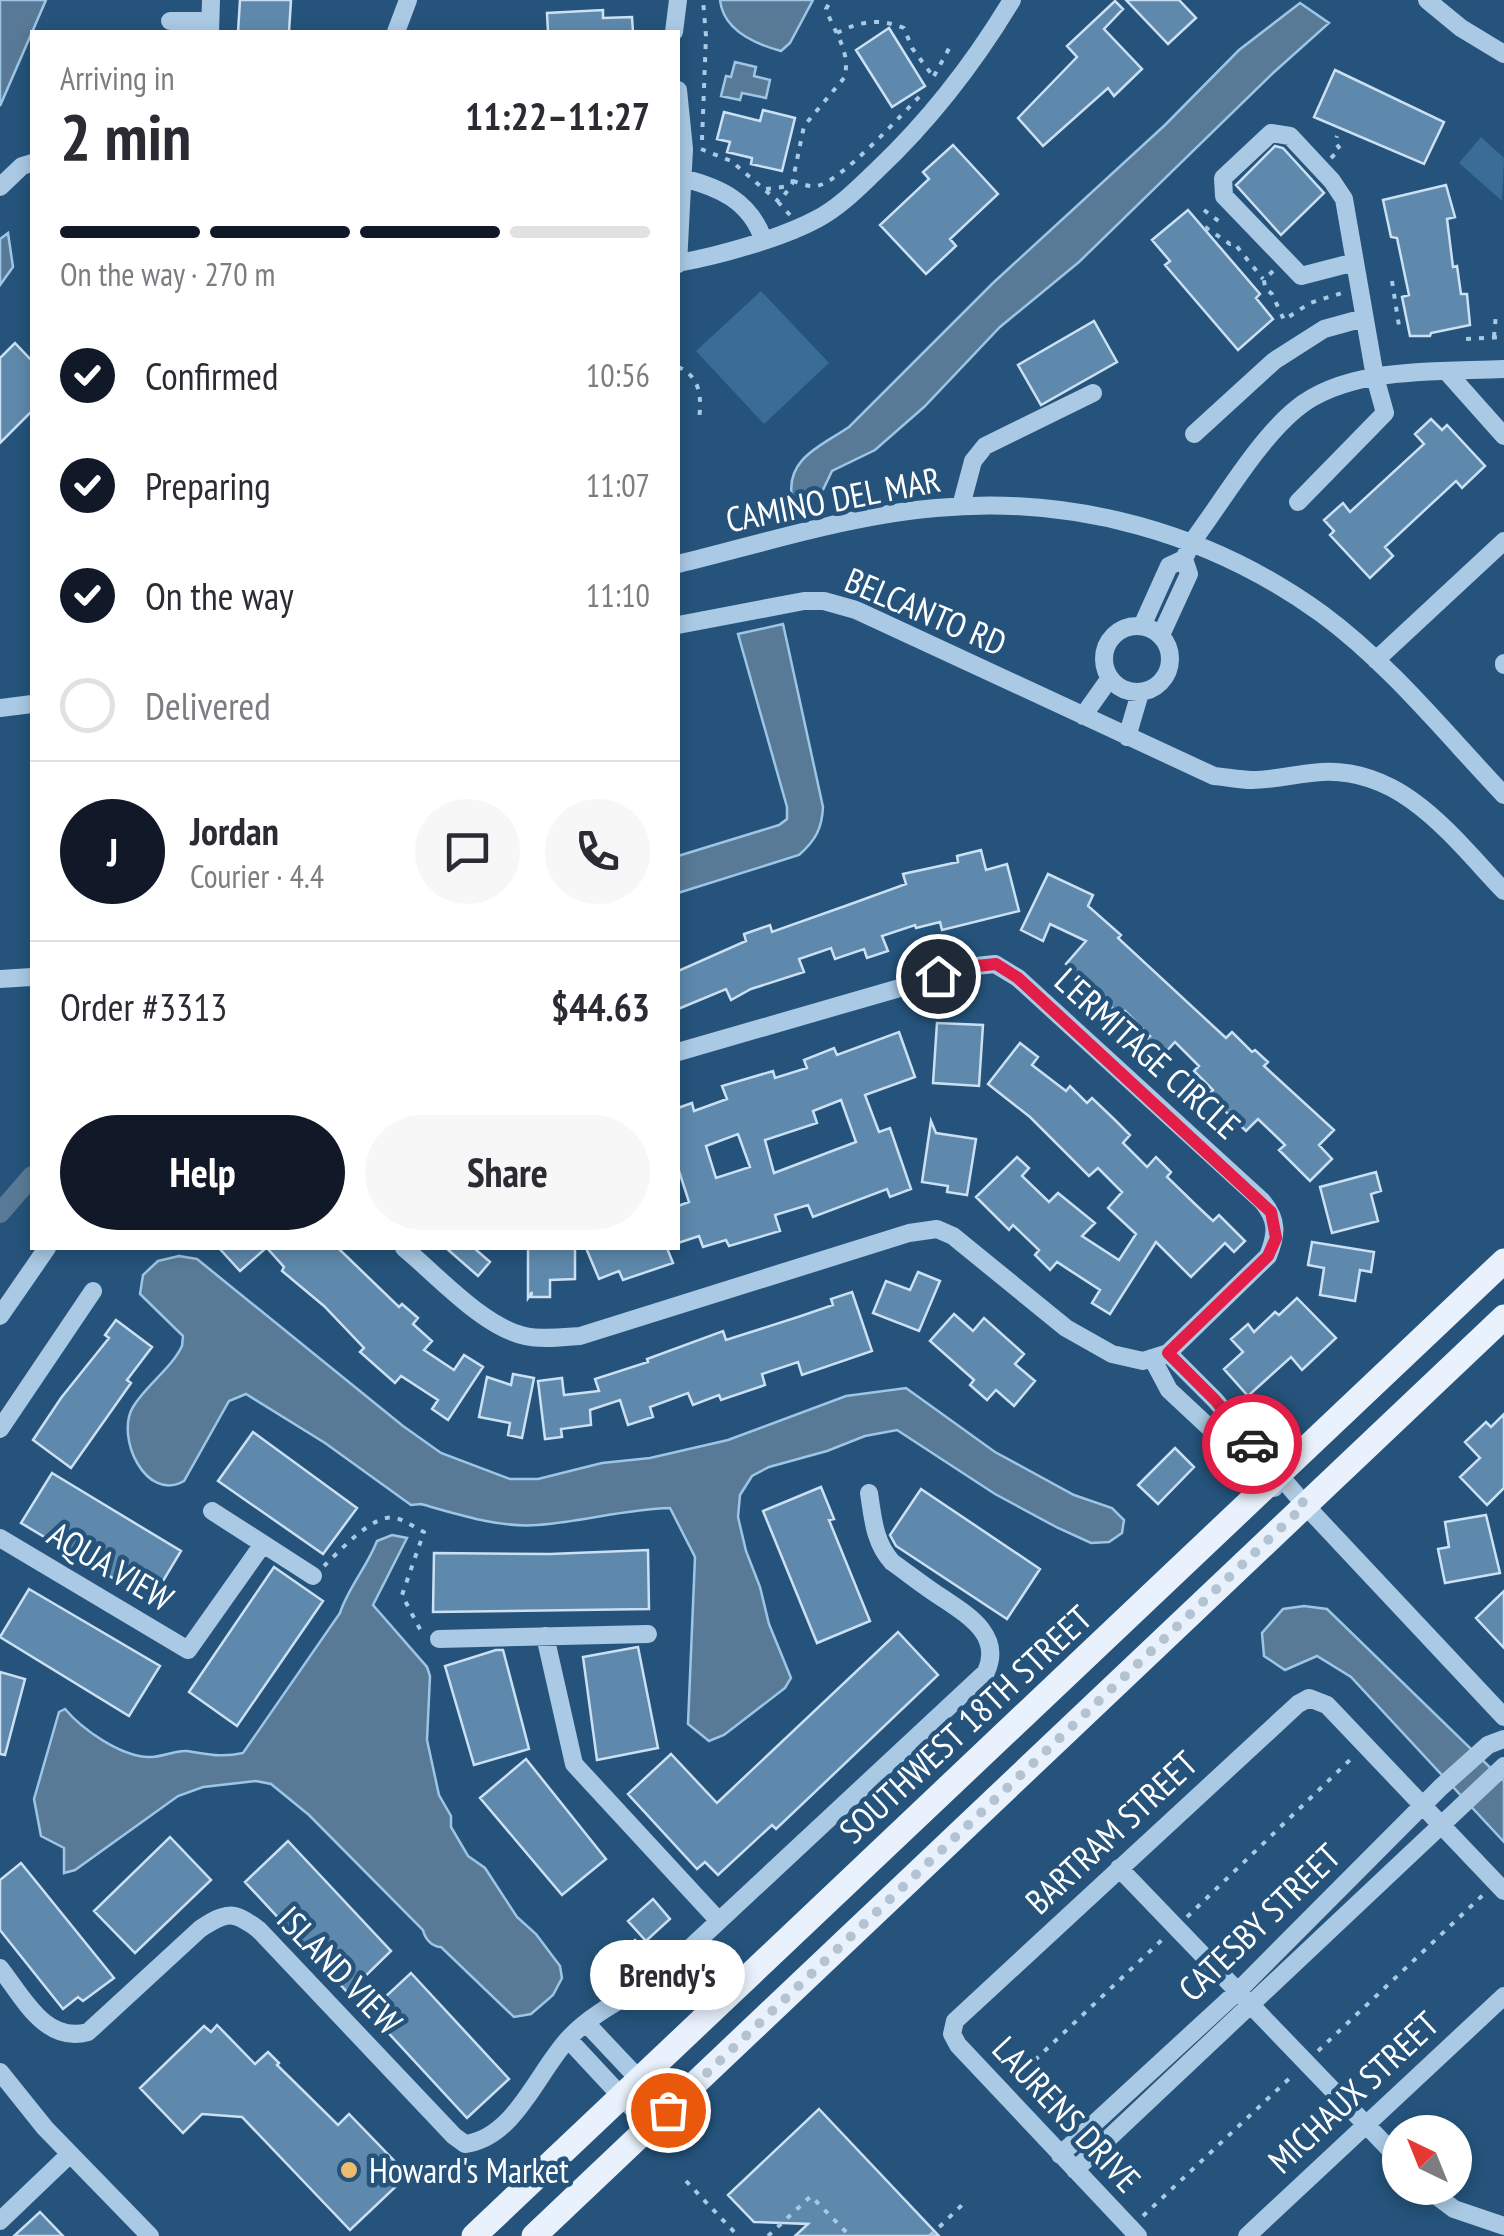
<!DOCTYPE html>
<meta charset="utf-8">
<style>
:root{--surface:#fff;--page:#f7f7f7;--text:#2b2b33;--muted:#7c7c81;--line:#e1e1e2;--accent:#111827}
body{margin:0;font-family:"PT Sans Narrow",sans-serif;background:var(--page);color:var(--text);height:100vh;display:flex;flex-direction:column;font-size:38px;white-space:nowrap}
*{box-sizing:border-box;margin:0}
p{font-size:32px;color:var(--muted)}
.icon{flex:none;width:55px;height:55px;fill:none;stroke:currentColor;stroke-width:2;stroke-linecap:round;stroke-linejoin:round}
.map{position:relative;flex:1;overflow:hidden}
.drawer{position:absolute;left:30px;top:30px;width:650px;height:1220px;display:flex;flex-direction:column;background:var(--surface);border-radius:0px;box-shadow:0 5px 15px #0003}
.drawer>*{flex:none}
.needle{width:65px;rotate:317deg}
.buttons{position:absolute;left:1382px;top:2115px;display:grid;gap:20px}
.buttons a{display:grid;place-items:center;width:90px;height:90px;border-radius:50%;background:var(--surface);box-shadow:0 5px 15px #0003;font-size:50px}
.pin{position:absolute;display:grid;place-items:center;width:85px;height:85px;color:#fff;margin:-42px;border:5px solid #fff;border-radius:50%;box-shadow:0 2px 10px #0007}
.courier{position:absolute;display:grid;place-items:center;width:100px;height:100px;margin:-50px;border:8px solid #e11d48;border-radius:50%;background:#fff;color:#222;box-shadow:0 2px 12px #0007}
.bubble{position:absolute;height:70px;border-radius:35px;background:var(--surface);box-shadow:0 5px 15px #0003;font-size:32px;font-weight:800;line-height:70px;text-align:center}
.head em{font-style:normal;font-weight:800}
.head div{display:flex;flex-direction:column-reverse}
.head{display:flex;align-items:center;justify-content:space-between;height:170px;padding:0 30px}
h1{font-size:65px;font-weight:800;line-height:75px}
.bar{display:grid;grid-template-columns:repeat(4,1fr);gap:15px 10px;align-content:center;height:120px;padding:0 30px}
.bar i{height:12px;border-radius:8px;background:var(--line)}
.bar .current{background:var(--accent)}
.bar p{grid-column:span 4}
.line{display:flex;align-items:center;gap:25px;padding:0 30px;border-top:2px solid var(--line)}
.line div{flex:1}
.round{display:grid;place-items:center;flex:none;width:105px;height:105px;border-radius:52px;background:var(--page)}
ol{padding:0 30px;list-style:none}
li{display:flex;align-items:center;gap:30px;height:110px}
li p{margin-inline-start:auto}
li .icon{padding:10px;border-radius:50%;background:var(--accent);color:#fff;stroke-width:4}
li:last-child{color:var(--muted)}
li i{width:55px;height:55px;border:5px solid var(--line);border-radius:50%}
.button{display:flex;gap:20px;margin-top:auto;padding:20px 30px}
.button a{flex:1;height:115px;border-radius:60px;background:var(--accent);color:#fff;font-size:40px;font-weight:800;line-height:115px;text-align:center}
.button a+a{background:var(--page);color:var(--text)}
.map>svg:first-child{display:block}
.green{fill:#396d98}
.water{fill:#597a96;stroke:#9dc5e5;stroke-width:2.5}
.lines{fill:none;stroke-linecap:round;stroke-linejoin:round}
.canal{stroke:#597a96;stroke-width:20}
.building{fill:#5e89ac;stroke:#cbe1f3;stroke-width:2.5;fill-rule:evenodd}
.path{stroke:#a9c9e4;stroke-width:4;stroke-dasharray:5 8;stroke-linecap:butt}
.minor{stroke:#a9c9e4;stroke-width:18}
.major{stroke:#e9f2fc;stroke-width:25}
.done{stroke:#b3c3d1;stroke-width:10;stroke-dasharray:0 18}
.route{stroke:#e11d48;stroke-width:12}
.poi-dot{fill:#edbc6e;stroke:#25537b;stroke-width:4}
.labels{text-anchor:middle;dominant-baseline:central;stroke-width:9;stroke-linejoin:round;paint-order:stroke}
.street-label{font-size:35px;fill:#fff;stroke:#25537b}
.poi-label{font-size:35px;fill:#fff;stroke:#25537b;text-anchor:start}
</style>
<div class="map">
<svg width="1504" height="2236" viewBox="0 0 1504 2236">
<rect width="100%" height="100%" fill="#25537b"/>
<path class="green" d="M1481,137L1504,158L1502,201L1459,163Z
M761,291L829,363L764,424L696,351Z"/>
<path class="water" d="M0,0H46L0,106Z
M720,0H813L790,43L781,51C755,44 723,30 720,0Z
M1300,3L1329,23L1273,73L1079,262L1000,327L924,407L875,450L832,471L822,492L792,498C785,458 823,445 849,427L993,283L1165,125L1239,50Z
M735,62L756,67L754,76L770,80L766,98L742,93L740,100L721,96L726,76L731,77Z
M8,233L13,267L0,285V239Z
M783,624L823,807C822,828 816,840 799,855L678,893V856L779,825L787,819V807L738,634Z
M179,1256L197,1259L403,1426L441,1453L510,1479H538L602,1463L650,1458L728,1440L846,1396L906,1388L995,1452L1074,1495L1112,1508L1124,1520L1122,1533L1109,1542L1091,1543L1058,1528L995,1494L897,1430L865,1436L827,1451L769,1467L752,1476L740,1495L738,1517L746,1551L760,1587L769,1624L791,1678L785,1688L724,1735L709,1741L688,1724L695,1557L670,1508C625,1509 582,1522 537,1525C499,1528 457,1514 421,1504L411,1505L325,1443L246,1394L229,1401L184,1481C146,1503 115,1437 133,1407C146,1385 171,1369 182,1346L183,1336L140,1294L143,1275L158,1261Z
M392,1535L407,1538L373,1605L427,1667L430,1676L427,1740L439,1795L451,1816V1827L468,1856L485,1868L517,1917L536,1934L560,1966L562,1978L553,1995L531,2014L514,2017L441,1947C432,1947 425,1939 423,1930L309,1815L271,1784L256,1781L203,1787L178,1796L75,1870L64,1873V1848L41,1836L34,1799L59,1712L65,1709C83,1730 119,1755 147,1757C161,1758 174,1750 187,1751C208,1754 221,1758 243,1753L340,1613C348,1588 367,1567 377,1541Z
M1304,1606L1327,1609L1504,1781V1842L1351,1677L1317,1656L1285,1670L1264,1656L1262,1633L1283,1609Z"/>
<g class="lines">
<path class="canal" d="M0,1213L32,1176"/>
</g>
<path class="building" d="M240,0H291L289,32H238Z
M1126,0H1179L1196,18L1168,44Z
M1115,1L1123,9L1104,29L1142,69L1114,96L1108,88L1043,146L1018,118L1077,57L1067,46Z
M603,10V18L632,17L633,32H548L547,13Z
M889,28L925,86L892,107L856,50Z
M1335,70L1444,122L1424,164L1314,117Z
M763,110L795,118L782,171L751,164L752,158L727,152L730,142L717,139L724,112L760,121Z
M953,145L998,194L950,239L956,246L926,274L880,225L929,179L923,172Z
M1275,146L1283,148L1324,193L1281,235L1236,185Z
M1446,185L1455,217L1447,219L1453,267L1457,266L1461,294H1467L1470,325L1431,333L1430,336H1410L1402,297L1409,295L1397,238L1391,237L1383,200Z
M1188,210L1260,294L1256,298L1273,319L1238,350L1165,265L1170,261L1152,240Z
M1094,321L1117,362L1041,405L1018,365Z
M15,343L32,361V411L0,443V358Z
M1431,419L1442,430L1447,425L1485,466L1462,488L1456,481L1385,547L1393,556L1370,578L1330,535L1334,531L1324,520L1343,503L1350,512L1424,444L1415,434Z
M981,850L986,870L1007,864L1019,911L942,930L940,922L916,928L915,925L882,936L888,951L867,958L864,949L835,959L831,948L799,959L804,972L751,989L731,1000L726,989L678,1009V971L746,941L744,934L770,925L772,932L848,905L906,884L903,874L958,862L957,856Z
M1048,874L1093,895L1088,906L1121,935L1118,938L1226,1038L1232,1032L1252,1052L1255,1050L1268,1062L1264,1066L1334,1130L1319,1145L1332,1159L1310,1181L1279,1150L1285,1145L1258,1119L1246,1131L1208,1095L1213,1090L1194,1071L1199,1066L1175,1042L1163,1055L1146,1039L1150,1036L1125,1011L1120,1016L1066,964L1086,941L1050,924L1043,941L1021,930Z
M937,1023L983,1025L979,1086L933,1083Z
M899,1032L915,1077L865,1095L879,1132L890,1128L911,1189L890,1197L887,1189L813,1217L808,1205L775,1215L780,1231L729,1246L726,1240L703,1247L699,1236L678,1243V1206L689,1202L678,1168V1108L692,1103L694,1111L727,1099L722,1086L773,1071L775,1078L807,1068L804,1060L834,1048L837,1055ZM841,1100L856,1142L774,1173L765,1140L817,1123L813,1111ZM738,1134L750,1167L716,1178L706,1146Z
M1020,1043L1038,1057L1032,1065L1066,1091L1070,1086L1087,1103L1092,1098L1115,1120L1130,1135L1123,1143L1147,1167L1156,1157L1171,1172L1167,1177L1196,1205L1213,1221L1219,1215L1245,1241L1234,1252L1225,1243L1191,1277L1156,1242L1110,1314L1092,1303L1100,1290L1057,1262L1050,1270L1035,1255L1039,1250L1013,1225L1009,1230L976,1197L1017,1157L1029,1168L1022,1176L1049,1202L1058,1193L1095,1223L1082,1236L1119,1260L1136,1234L1108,1208L1122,1192L1098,1168L1089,1176L1030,1117L988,1084Z
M931,1121L936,1133L976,1139L967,1195L947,1192L948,1186L922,1182Z
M1376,1172L1381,1191L1371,1194L1378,1221L1332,1233L1320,1187Z
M1312,1242L1374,1252L1371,1272L1360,1270L1355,1301L1320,1295L1324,1268L1308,1265Z
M219,1248H266L240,1271Z
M267,1248H338L399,1307L402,1304L418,1318L413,1324L432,1341L424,1350L454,1370L464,1355L483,1367L448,1420L432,1409L438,1400L401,1376L395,1383L360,1352L364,1348L324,1306L282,1271L284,1267Z
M446,1248H474L490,1262L478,1276Z
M528,1248H575V1279L550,1280V1297H531L532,1292L528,1298Z
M586,1248H667L673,1263L623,1280L619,1271L599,1279Z
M918,1272L940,1281L919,1331L873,1313L886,1281L910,1290Z
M852,1292L872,1351L802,1375L798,1362L762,1374L765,1385L721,1400L719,1395L693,1405L688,1393L650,1407L653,1417L628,1425L620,1400L590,1410L591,1425L561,1429L562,1437L545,1439L538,1381L562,1378L564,1395L599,1391L595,1379L648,1362L647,1359L723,1331L726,1340L801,1316L833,1305L831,1299Z
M1297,1298L1336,1338L1302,1370L1291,1357L1248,1396L1224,1369L1243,1352L1231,1339L1248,1324L1254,1332L1275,1312L1279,1315Z
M954,1314L973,1331L984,1318L1024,1354L1015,1364L1035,1381L1014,1406L996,1390L987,1400L970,1385L974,1380L930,1341Z
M116,1320L152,1347L127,1380L131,1383L71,1468L33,1440L61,1398L109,1338L105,1335Z
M513,1374L534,1378L522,1438L508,1435L510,1423L479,1417L487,1377L511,1385Z
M1504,1414V1488L1487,1505L1460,1477L1480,1458L1465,1442L1486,1422L1491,1427Z
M253,1432L357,1508L323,1554L218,1481Z
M1175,1448L1194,1467L1158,1504L1138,1485Z
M52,1473L181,1551L151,1601L21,1523Z
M821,1487L834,1519L829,1520L870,1621L817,1643L763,1511Z
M921,1489L1040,1569L1007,1619L896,1546L890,1535Z
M1486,1515L1500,1573L1445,1583L1438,1549L1449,1547L1445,1522Z
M648,1550L649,1609L433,1612L434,1553L550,1554Z
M274,1567L323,1601L237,1726L189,1692Z
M29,1589L160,1666L129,1716L0,1637Z
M1504,1591V1648L1476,1618Z
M898,1632L938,1675L776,1829L772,1825L718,1875L705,1862L697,1869L628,1794L671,1754L717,1803Z
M638,1647L658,1748L597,1760L583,1657Z
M496,1650H503L529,1749L474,1765L445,1666Z
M0,1672L25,1679L5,1755L0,1754Z
M526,1759L606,1859L562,1895L480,1798Z
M170,1837L211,1880L135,1953L94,1911Z
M288,1841L391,1951L348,1993L245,1882Z
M21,1863L114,1978L83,2001L78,1997L63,2009L0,1930V1880Z
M653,1899L670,1919L646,1941L628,1921Z
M635,1940L649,1955L632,1970L618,1955Z
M411,1973L509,2079L467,2118L369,2012Z
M217,2025L255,2064L268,2052L279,2063L277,2065L338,2125L349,2114L408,2175L350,2230L242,2117L202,2114L183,2133L140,2088L204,2026L211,2032Z
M819,2109L939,2236H795L808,2224L754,2222L728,2195Z
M40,2212L63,2236H14Z"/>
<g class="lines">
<path class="path" d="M837,33C860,21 879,18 904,28L912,48L935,79
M934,76L952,43
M702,140L706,36L703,0
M701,149L731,161L779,202
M1331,158L1340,149L1335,142L1337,136
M793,181C800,183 808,187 816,186C839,184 903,113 922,94
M766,189L791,186
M1204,210L1221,223L1223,220
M790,215L779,203L792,184L804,126L844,78C852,53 834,32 826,9L831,0
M1205,227L1230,244L1234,243L1263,279
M1273,271L1264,280L1265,288L1272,294L1284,320L1310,303L1345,292
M1392,281L1399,326
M1494,337L1496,314
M1466,339L1504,337
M678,367C700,376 702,397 699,419
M324,1566C339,1552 373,1513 395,1518C405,1520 415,1528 424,1532L402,1595L422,1633
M1187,1917L1353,1757
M1318,2051L1485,1893
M1016,2078L1165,1937
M686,2181L738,2236
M1143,2216L1293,2075
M768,2236L811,2196L850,2236
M930,2236L963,2204"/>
<path class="minor" d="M1427,0L1461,28L1504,54
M170,21H210
M210,32L211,0
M396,32L408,0
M674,32L678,0
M678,90L684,149L678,264
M682,178C719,187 750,201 763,239
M0,187L22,166L32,163
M678,263C718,256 782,238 817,219C840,207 859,187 877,170C931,119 974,63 1012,0
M1447,372L1504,436
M1194,434L1274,361L1324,329L1364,318
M1298,502L1385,413L1375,377L1344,199L1332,181L1290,136L1271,133L1223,178L1224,196L1301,276L1355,262
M961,506L973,461L985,446L1093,393
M678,564C761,544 851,515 936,508C1074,495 1210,533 1322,614C1390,664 1446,734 1504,795
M678,625L804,601H824L856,610L1214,776C1226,777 1240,780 1252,780C1276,780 1299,773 1322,772C1404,768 1453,838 1504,891
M1104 659a33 33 0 1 1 66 0a33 33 0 1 1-66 0Z
M1142,626L1169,566L1184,559L1192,542C1222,502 1258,440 1296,409C1348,366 1439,372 1504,369
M1161,635L1189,574L1184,559
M1376,660L1504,541
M1504,663V665
M0,708L32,704
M1083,716L1110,678
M1127,737L1140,693
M0,979L32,977
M404,1248C437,1275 483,1327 525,1336C543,1340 563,1337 580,1336L909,1233L937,1229L953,1236L1066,1328L1112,1354L1143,1361L1168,1353L1268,1256C1277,1234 1278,1220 1262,1201L1018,978L995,964L976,966L678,1052
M0,1316L47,1248
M1168,1353L1215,1400L1305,1505L1504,1717
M1152,1358L1169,1390L1274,1488
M0,1429L93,1291
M212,1511L313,1576
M0,1538L188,1650L263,1544
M545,1636L574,1764L719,1921
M439,1639L648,1634
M1119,1868L1400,2160
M0,1968C23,1997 45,2044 88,2032L200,1929C226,1912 233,1910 259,1930L454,2136L465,2144C516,2138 539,2068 571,2036C596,2010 630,1996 660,1976L986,1672C1002,1637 971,1617 944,1599C926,1588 909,1574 892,1562C874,1542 873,1518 869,1493
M586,2023L668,2110
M568,2039L650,2127
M0,2072L45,2128L150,2236
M1060,2155L1237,1992L1441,1787L1488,1745L1504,1739
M1075,2170L1504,1766
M1426,2188L1454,2209L1504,2226
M0,2221L70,2154
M1138,2236L958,2045L952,2034L955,2021L1298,1704L1309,1698L1327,1705L1504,1891
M1247,2236L1504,1996"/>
<path class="major" d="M474,2236L1504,1261
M534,2236L1504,1317"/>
</g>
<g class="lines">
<path class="done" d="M668,2110L1305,1505L1252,1444"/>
<path class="route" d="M938,976L976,966L996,964L1018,978L1271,1212L1276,1238L1268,1256L1168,1353L1215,1400L1252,1444"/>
</g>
<circle class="poi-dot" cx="349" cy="2170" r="10"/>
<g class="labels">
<g class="street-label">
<text transform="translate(833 499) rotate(-11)">CAMINO DEL MAR</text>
<text transform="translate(926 611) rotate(23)">BELCANTO RD</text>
<text transform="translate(1148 1053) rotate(42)">L'ERMITAGE CIRCLE</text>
<text transform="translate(111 1566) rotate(31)">AQUA VIEW</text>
<text transform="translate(965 1724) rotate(-43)">SOUTHWEST 18TH STREET</text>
<text transform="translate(1111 1832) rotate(-43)">BARTRAM STREET</text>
<text transform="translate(1259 1922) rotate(-44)">CATESBY STREET</text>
<text transform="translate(340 1970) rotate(46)">ISLAND VIEW</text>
<text transform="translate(1353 2092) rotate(-43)">MICHAUX STREET</text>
<text transform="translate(1067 2114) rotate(47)">LAURENS DRIVE</text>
</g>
<g class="poi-label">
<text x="369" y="2170">Howard's Market</text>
</g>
</g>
</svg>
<div class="buttons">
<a><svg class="needle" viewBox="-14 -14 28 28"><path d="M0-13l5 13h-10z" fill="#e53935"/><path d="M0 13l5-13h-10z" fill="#7c7c81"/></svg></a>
</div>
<div class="pin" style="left:668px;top:2110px;background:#ea580c"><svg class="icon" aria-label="bag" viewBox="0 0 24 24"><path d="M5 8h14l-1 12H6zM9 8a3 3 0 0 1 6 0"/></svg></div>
<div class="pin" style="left:938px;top:976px;background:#1f2937"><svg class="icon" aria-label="home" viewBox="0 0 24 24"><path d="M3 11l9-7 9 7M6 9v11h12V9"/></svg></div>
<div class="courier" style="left:1252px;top:1444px"><svg class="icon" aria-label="car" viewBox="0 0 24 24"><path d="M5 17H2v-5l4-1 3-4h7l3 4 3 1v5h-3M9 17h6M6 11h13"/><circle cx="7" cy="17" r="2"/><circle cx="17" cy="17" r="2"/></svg></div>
<div class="bubble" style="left:590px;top:1940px;width:155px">Brendy's</div>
<section class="drawer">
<div class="head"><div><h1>2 min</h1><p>Arriving in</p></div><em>11:22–11:27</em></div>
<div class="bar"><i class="current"></i><i class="current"></i><i class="current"></i><i></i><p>On the way · 270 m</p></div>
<ol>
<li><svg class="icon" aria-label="check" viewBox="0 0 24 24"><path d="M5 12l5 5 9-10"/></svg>Confirmed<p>10:56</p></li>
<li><svg class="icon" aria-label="check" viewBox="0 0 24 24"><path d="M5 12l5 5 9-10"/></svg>Preparing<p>11:07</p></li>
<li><svg class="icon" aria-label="check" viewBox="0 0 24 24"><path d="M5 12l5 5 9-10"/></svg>On the way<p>11:10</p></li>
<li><i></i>Delivered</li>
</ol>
<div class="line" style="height:180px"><b class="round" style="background:var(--accent);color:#fff">J</b><div><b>Jordan</b><p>Courier · 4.4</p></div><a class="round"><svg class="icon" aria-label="chat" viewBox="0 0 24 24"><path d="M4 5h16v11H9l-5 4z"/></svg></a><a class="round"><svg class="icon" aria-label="phone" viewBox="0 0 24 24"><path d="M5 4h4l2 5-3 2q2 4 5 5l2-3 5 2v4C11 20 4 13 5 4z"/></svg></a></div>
<div class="line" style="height:130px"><div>Order #3313</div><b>$44.63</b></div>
<div class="button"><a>Help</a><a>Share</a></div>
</section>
</div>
